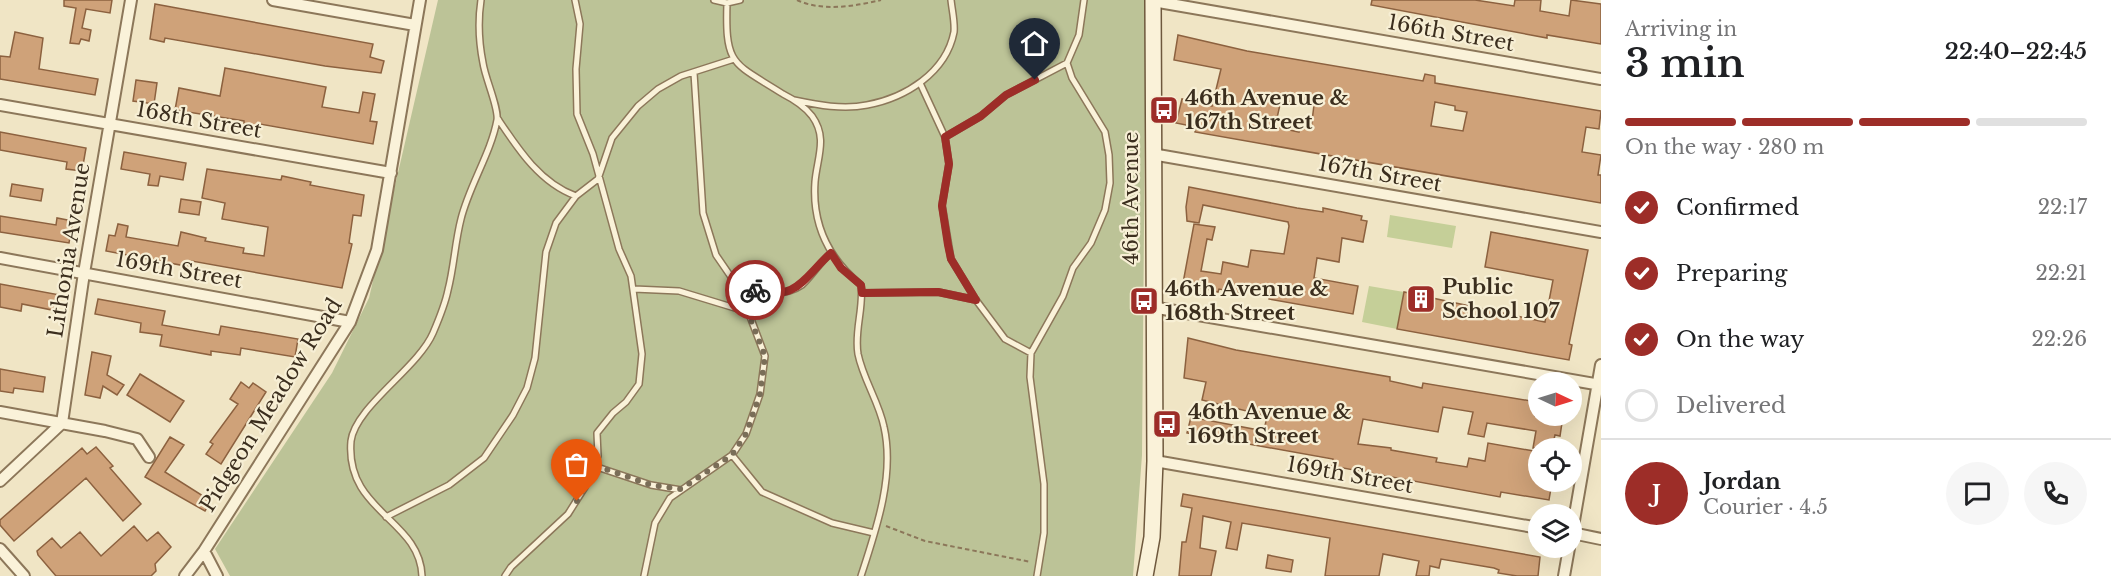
<!DOCTYPE html>
<meta charset="utf-8">
<style>
:root{--surface:#fff;--page:#f6f6f6;--text:#202124;--muted:#757577;--line:#e0e0e0;--accent:#9d2d28}
body{margin:0;font-family:"Libre Baskerville",serif;background:var(--page);color:var(--text);height:100vh;display:flex;flex-direction:column;font-size:22px;white-space:nowrap}
*{box-sizing:border-box;margin:0}
p{font-size:20px;color:var(--muted)}
.icon{flex:none;width:33px;height:33px;fill:none;stroke:currentColor;stroke-width:2;stroke-linecap:round;stroke-linejoin:round}
.map{position:relative;flex:1;overflow:hidden}
.sheet{display:flex;flex-direction:column;background:var(--surface);width:510px}
.sheet>*{flex:none}
.needle{width:39px;rotate:94deg}
.tools{position:absolute;left:1528px;top:372px;display:grid;gap:12px}
.tools a{display:grid;place-items:center;width:54px;height:54px;border-radius:50%;background:var(--surface);box-shadow:0 6px 24px #0002;font-size:30px}
.pin{position:absolute;display:grid;place-items:center;width:51px;height:51px;color:#fff;margin:-62px -26px;border-radius:50% 50% 50% 0;rotate:-45deg;box-shadow:0 0 6px #0007}
.pin .icon{rotate:45deg}
.courier{position:absolute;display:grid;place-items:center;width:60px;height:60px;margin:-30px;border:4px solid #9d2d28;border-radius:50%;background:#fff;color:#222;box-shadow:0 2px 8px #0007}
.headline em{font-style:normal;font-weight:600}
.headline div{display:flex;flex-direction:column-reverse}
.headline{display:flex;align-items:center;justify-content:space-between;height:102px;padding:0 24px}
h1{font-size:39px;font-weight:600;line-height:45px}
.bar{display:grid;grid-template-columns:repeat(4,1fr);gap:9px 6px;align-content:center;height:72px;padding:0 24px}
.bar i{height:8px;border-radius:4px;background:var(--line)}
.bar .selected{background:var(--accent)}
.bar p{grid-column:span 4}
.line{display:flex;align-items:center;gap:15px;padding:0 24px;border-top:2px solid var(--line)}
.line div{flex:1}
.round{display:grid;place-items:center;flex:none;width:63px;height:63px;border-radius:32px;background:var(--page)}
ol{padding:0 24px;list-style:none}
li{display:flex;align-items:center;gap:18px;height:66px}
li p{margin-inline-start:auto}
li .icon{padding:6px;border-radius:50%;background:var(--accent);color:#fff;stroke-width:4}
li:last-child{color:var(--muted)}
li i{width:33px;height:33px;border:3px solid var(--line);border-radius:50%}
main{display:flex;flex:1;min-height:0}
.map>svg:first-child{display:block}
.green{fill:#c5cf98}
.cemetery{fill:#bcc397}
.building{fill:#cfa279;stroke:#8c613f;stroke-width:1.5;fill-rule:evenodd}
.lines{fill:none;stroke-linecap:round;stroke-linejoin:round}
.lane-casing{stroke:#8c775a;stroke-width:8}
.street-casing{stroke:#8c775a;stroke-width:14}
.secondary-casing{stroke:#6e583d;stroke-width:18}
.path{stroke:#8c775a;stroke-width:2;stroke-dasharray:4.5 3;stroke-linecap:butt}
.lane{stroke:#faf2d9;stroke-width:5}
.street{stroke:#faf2d9;stroke-width:10}
.secondary{stroke:#faf2d9;stroke-width:15}
.done{stroke:#7a6e58;stroke-width:6;stroke-dasharray:0 10.8}
.route{stroke:#9d2d28;stroke-width:8}
.labels{text-anchor:middle;dominant-baseline:central;stroke-width:4.5;stroke-linejoin:round;paint-order:stroke}
.street-label{font-size:21px;fill:#3b2e1e;stroke:#f7efd5}
.poi-label{font-size:21px;font-weight:bold;fill:#3b2e1e;stroke:#f7efd5;text-anchor:start}
</style>
<main>
<div class="map">
<svg width="1601" height="576" viewBox="0 0 1601 576">
<rect width="100%" height="100%" fill="#f0e5c5"/>
<path class="green" d="M1390,215L1456,226L1452,248L1387,237Z
M1369,286L1404,292L1397,329L1362,322Z"/>
<path class="cemetery" d="M438,0H1146L1142,455L1133,576H230L215,549L332,373L369,298Z"/>
<path class="building" d="M64,0H112L110,13L86,9L82,28L91,30L89,41L81,39L79,44L70,43L76,8L64,6Z
M1372,0H1475L1514,6L1515,0H1541L1540,11L1569,16L1571,0L1601,4V44L1547,35V38L1371,5Z
M155,4L373,44L370,57L384,61L381,73L325,66L165,38L164,42L150,39Z
M15,32L43,38L39,69L98,79L95,95L0,79V56L10,57Z
M1178,35L1247,51L1423,81L1425,74L1435,76V83L1601,111L1599,129L1586,127L1582,152L1601,155L1598,175H1601V203L1195,132L1196,127L1176,123L1182,99L1212,106L1221,69L1174,60ZM1281,100L1314,105L1311,129L1300,127L1299,132L1275,127ZM1435,102L1455,106V110L1467,112L1463,131L1431,126Z
M225,68L326,87L322,107L359,113L363,92L375,94L370,121L377,122L373,144L260,124L259,127L244,124V121L175,110L179,88L220,96Z
M136,80L157,83L154,104L133,101Z
M0,132L86,148L82,171L66,169L67,162L0,150Z
M124,152L186,163L183,180L160,176L158,186L148,185L150,174L121,169Z
M207,169L281,180L282,176L311,182L310,185L364,195L361,216L353,215L349,243L352,244L342,288L192,261L191,267L106,251L109,235L115,236L118,224L128,226L126,237L178,246L181,232L206,238L205,241L244,248L243,253L264,256L268,227L222,219L225,203L202,198Z
M12,184L43,189L41,201L10,196Z
M1189,187L1297,208L1323,212V208L1362,216L1361,220L1367,221L1363,242L1342,238L1339,262L1317,258L1314,278L1358,286L1353,314L1269,299L1270,294L1241,289L1240,293L1219,289L1218,292L1183,283L1194,224L1215,227L1212,240L1207,239L1201,271L1221,274L1223,262L1248,267L1251,250L1284,254L1289,226L1288,222L1203,205L1199,223L1187,221L1186,207Z
M181,199L201,202L199,215L179,212Z
M0,216L56,225L57,218L73,221L69,243L0,232Z
M1491,232L1588,250L1569,344L1572,345L1569,360L1397,329L1404,292L1545,322L1553,280L1485,267Z
M0,284L60,295L57,311L22,304L21,311L0,307Z
M98,299L165,311L162,325L219,335L221,326L298,339L295,357L241,348L240,355L211,351V355L160,346L162,335L140,332L141,323L95,314Z
M1188,338L1236,350L1390,377V381L1422,388L1423,383L1537,402L1535,416H1563L1560,436L1555,435L1552,448H1533L1536,431L1487,423L1484,437L1468,434L1473,412L1443,407L1438,432L1363,419L1358,444L1391,448V450L1437,458L1436,462L1467,467L1469,458L1485,461L1488,443L1539,452V482H1552L1549,500L1501,492L1500,497L1332,466L1333,459L1187,433L1191,417L1264,431L1267,416L1202,400L1206,382L1184,378Z
M92,352L111,356L107,375L124,385L117,395L103,386L100,398L85,395Z
M0,369L45,377L43,392L14,388L13,393L0,391Z
M140,374L184,401L170,422L127,395Z
M241,382L249,388L253,383L266,392L221,464L206,454L213,444L210,442L238,404L230,399Z
M170,437L184,445L165,472L211,501L205,511L145,477Z
M96,447L113,466L110,468L141,504L123,521L86,478L14,541L0,525V520L82,448L87,454Z
M1183,494L1540,557L1538,576H1517L1498,573L1499,570L1494,568L1441,559L1439,568L1430,566L1429,576H1416L1419,561L1383,554L1379,576H1325L1330,538L1242,523L1237,550L1226,548L1231,522L1203,516L1200,548L1216,551L1211,576H1179L1182,542H1186L1192,508L1181,506Z
M134,526L147,541L158,532L171,547L155,564L156,571L151,576H56L38,555L37,551L52,538L61,548L80,532L101,556Z
M1268,555L1293,560L1291,572L1266,568Z"/>
<g class="lines">
<g class="lane-casing">
<path id="lane" d="M714,0L727,3
M740,0L727,3C725,67 733,62 783,94C793,99 805,107 812,116C828,138 817,158 815,182C812,225 828,258 861,285C864,308 854,331 858,354C863,379 879,402 884,427C895,476 876,530 861,576
M694,73L703,213L716,255L740,290L765,356L760,394L746,434L732,455
M920,83L945,137L949,164L942,205L951,259L976,300L1005,339L1031,353
M794,100C818,105 843,110 867,105C905,98 946,73 954,32C955,22 952,10 951,0
M498,119C518,149 540,183 576,196
M945,137L981,116L1006,95L1067,63
M737,285C757,291 782,299 802,285C812,276 820,262 831,253
M634,289L679,291L748,312
M862,293L938,292L976,300
M594,466L651,485L681,490
M386,517L449,485L484,458L513,415L527,388L535,358L546,252L556,223L576,196L598,179L612,138L638,106L658,89L681,76L734,59
M422,576C420,519 345,512 351,441C355,407 418,368 433,333C439,319 445,305 448,290C454,267 455,242 461,219C469,186 491,153 497,120C499,108 485,78 483,63C479,43 478,20 481,0
M505,576L511,567L568,514L585,487L598,456L597,433L613,413L626,402L639,384L642,354L631,276L619,249L593,154L577,114L576,69L580,24L575,0
M644,576L655,523L670,498L732,455L762,492L832,523L874,533
M1037,576L1044,533V484L1030,377L1031,353L1063,296L1073,268L1091,243L1105,210L1110,183L1109,155L1105,132L1072,78L1067,63L1079,35L1084,0"/>
</g>
<g class="street-casing">
<path id="street" d="M273,0L415,25
M1153,1L1601,79
M0,105L391,173
M1152,154L1601,232
M0,258L350,322
M1152,307L1601,385
M0,412L105,431L137,439L149,457
M1155,461L1539,528
M0,481L62,423L84,273L131,0
M1572,532L1601,365
M1572,533L1601,539
M0,549L24,576
M204,551L217,576
M185,576L204,551L350,322L377,250L420,0
M1564,576L1569,548"/>
</g>
<g class="secondary-casing">
<path id="secondary" d="M1145,576L1152,537L1155,461L1153,0"/>
</g>
<path class="path" d="M797,0C822,12 856,6 881,0
M886,526L925,541L1031,562"/>
<use href="#lane" class="lane"/>
<use href="#street" class="street"/>
<use href="#secondary" class="secondary"/>
</g>
<g class="lines">
<path class="done" d="M577,501L594,465L651,485L681,489L732,455L746,434L760,394L765,356L737,285L755,290"/>
<path class="route" d="M755,290C797,302 804,277 831,253L841,268L861,285L862,293L938,292L976,300L951,259L948,245L942,206L949,164L945,137L981,116L1006,95L1035,80"/>
</g>
<defs>
<g id="bus-square" transform="scale(1.5)"><rect x="-9" y="-9" width="18" height="18" rx="4" fill="#9d2d28" stroke="#f7efd5"/><path d="M-5-6H5V4H4V6H2V4H-2V6H-4V4H-5ZM-3.5-4V0h7V-4ZM-3.5 1.2v1.5H-2V1.2ZM2 1.2v1.5H3.5V1.2Z" fill="#fff"/></g>
<g id="building-square" transform="scale(1.5)"><rect x="-9" y="-9" width="18" height="18" rx="4" fill="#9d2d28" stroke="#f7efd5"/><path d="M-4-6H4V6H1V3H-1V6H-4ZM-2.5-4.3h1.7v1.8h-1.7ZM.8-4.3h1.7v1.8H.8ZM-2.5-1h1.7V.8h-1.7ZM.8-1h1.7V.8H.8Z" fill="#fff"/></g>
</defs>
<g fill-rule="evenodd">
<use href="#bus-square" x="1164" y="110"/>
<use href="#building-square" x="1421" y="299"/>
<use href="#bus-square" x="1144" y="301"/>
<use href="#bus-square" x="1167" y="424"/>
</g>
<g class="labels">
<g class="street-label">
<text transform="translate(1451 33) rotate(10)">166th Street</text>
<text transform="translate(199 120) rotate(10)">168th Street</text>
<text transform="translate(1380 174) rotate(10)">167th Street</text>
<text transform="translate(1131 198) rotate(-90)">46th Avenue</text>
<text transform="translate(69 250) rotate(-81)">Lithonia Avenue</text>
<text transform="translate(179 270) rotate(10)">169th Street</text>
<text transform="translate(271 405) rotate(-58)">Pidgeon Meadow Road</text>
<text transform="translate(1350 475) rotate(10)">169th Street</text>
</g>
<g class="poi-label">
<text x="1185" y="98">46th Avenue &amp;<tspan x="1185" dy="24">167th Street</tspan></text>
<text x="1442" y="287">Public<tspan x="1442" dy="24">School 107</tspan></text>
<text x="1165" y="289">46th Avenue &amp;<tspan x="1165" dy="24">168th Street</tspan></text>
<text x="1188" y="412">46th Avenue &amp;<tspan x="1188" dy="24">169th Street</tspan></text>
</g>
</g>
</svg>
<div class="tools">
<a><svg class="needle" viewBox="-14 -14 28 28"><path d="M0-13l5 13h-10z" fill="#e53935"/><path d="M0 13l5-13h-10z" fill="#757577"/></svg></a>
<a><svg class="icon" aria-label="locate" viewBox="0 0 24 24"><circle cx="12" cy="12" r="6"/><path d="M12 2v4M12 18v4M2 12h4M18 12h4"/></svg></a>
<a><svg class="icon" aria-label="layers" viewBox="0 0 24 24"><path d="M12 4l9 5-9 5-9-5zM3 14l9 5 9-5"/></svg></a>
</div>
<div class="pin" style="left:577px;top:501px;background:#ea580c"><svg class="icon" aria-label="bag" viewBox="0 0 24 24"><path d="M5 8h14l-1 12H6zM9 8a3 3 0 0 1 6 0"/></svg></div>
<div class="pin" style="left:1035px;top:80px;background:#1f2937"><svg class="icon" aria-label="home" viewBox="0 0 24 24"><path d="M3 11l9-7 9 7M6 9v11h12V9"/></svg></div>
<div class="courier" style="left:755px;top:290px"><svg class="icon" aria-label="bike" viewBox="0 0 24 24"><circle cx="6" cy="16" r="4"/><circle cx="18" cy="16" r="4"/><path d="M6 16l4-8h5l3 8M10 8l3 8H6M13 5h3"/></svg></div>
</div>
<section class="sheet">
<div class="headline"><div><h1>3 min</h1><p>Arriving in</p></div><em>22:40–22:45</em></div>
<div class="bar"><i class="selected"></i><i class="selected"></i><i class="selected"></i><i></i><p>On the way · 280 m</p></div>
<ol>
<li><svg class="icon" aria-label="check" viewBox="0 0 24 24"><path d="M5 12l5 5 9-10"/></svg>Confirmed<p>22:17</p></li>
<li><svg class="icon" aria-label="check" viewBox="0 0 24 24"><path d="M5 12l5 5 9-10"/></svg>Preparing<p>22:21</p></li>
<li><svg class="icon" aria-label="check" viewBox="0 0 24 24"><path d="M5 12l5 5 9-10"/></svg>On the way<p>22:26</p></li>
<li><i></i>Delivered</li>
</ol>
<div class="line" style="height:108px"><b class="round" style="background:var(--accent);color:#fff">J</b><div><b>Jordan</b><p>Courier · 4.5</p></div><a class="round"><svg class="icon" aria-label="chat" viewBox="0 0 24 24"><path d="M4 5h16v11H9l-5 4z"/></svg></a><a class="round"><svg class="icon" aria-label="phone" viewBox="0 0 24 24"><path d="M5 4h4l2 5-3 2q2 4 5 5l2-3 5 2v4C11 20 4 13 5 4z"/></svg></a></div>
</section>
</main>
